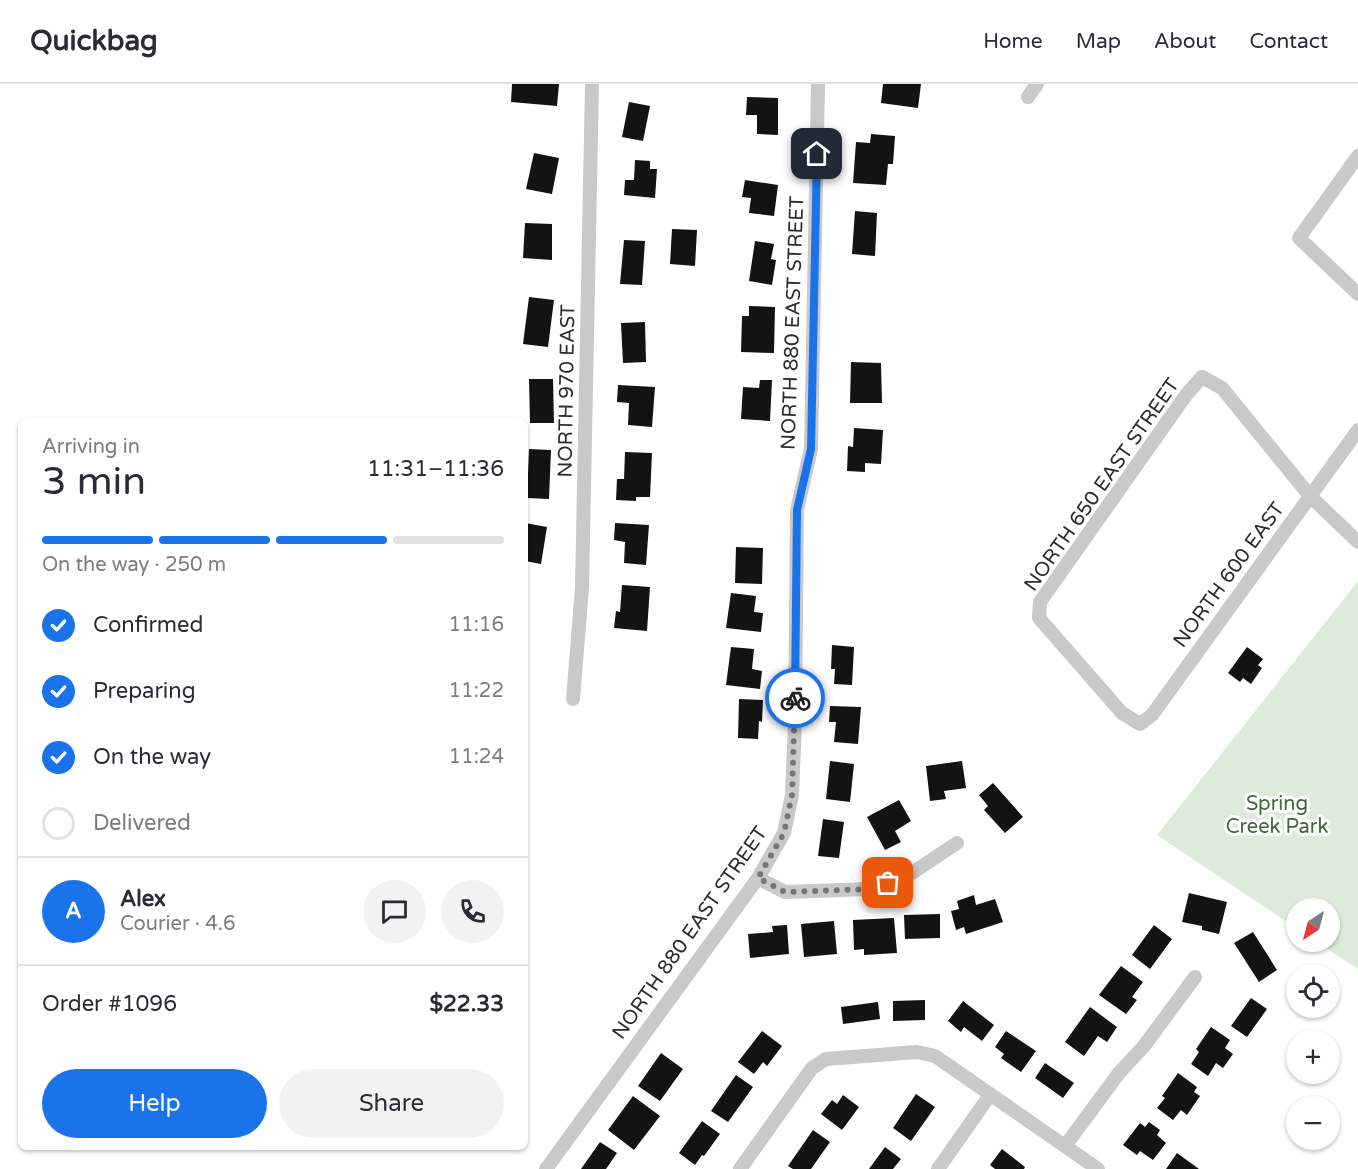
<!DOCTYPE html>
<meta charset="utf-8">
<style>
:root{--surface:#fff;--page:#f2f2f3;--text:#2b2b33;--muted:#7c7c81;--line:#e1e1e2;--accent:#1a73e8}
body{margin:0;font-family:"Varela Round",sans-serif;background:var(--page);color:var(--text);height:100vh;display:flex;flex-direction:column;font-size:22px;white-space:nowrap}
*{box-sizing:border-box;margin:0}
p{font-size:20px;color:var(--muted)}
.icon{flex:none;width:33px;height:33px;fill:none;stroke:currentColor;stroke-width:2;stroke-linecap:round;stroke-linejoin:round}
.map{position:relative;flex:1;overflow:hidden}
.panel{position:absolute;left:18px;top:334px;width:510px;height:732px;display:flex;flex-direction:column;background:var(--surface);border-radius:9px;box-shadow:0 2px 4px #0004}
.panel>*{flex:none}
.needle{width:39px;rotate:216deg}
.fabs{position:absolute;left:1286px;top:814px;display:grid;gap:12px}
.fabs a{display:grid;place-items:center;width:54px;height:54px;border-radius:50%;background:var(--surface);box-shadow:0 2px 4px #0004;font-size:30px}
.pin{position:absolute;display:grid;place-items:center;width:51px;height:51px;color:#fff;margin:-26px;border-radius:12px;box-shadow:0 3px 9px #0006}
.courier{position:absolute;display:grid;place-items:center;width:60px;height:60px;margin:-30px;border:4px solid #1a73e8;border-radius:50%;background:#fff;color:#222;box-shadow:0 2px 8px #0007}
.overview em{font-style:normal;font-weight:600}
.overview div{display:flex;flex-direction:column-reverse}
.overview{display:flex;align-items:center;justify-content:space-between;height:102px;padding:0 24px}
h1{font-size:39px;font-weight:600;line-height:45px}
.bar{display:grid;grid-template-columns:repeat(4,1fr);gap:9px 6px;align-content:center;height:72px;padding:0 24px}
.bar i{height:8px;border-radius:4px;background:var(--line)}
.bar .current{background:var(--accent)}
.bar p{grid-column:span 4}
.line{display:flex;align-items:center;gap:15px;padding:0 24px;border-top:2px solid var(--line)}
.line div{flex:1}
.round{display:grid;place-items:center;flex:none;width:63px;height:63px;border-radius:32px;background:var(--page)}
ol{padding:0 24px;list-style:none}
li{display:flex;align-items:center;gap:18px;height:66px}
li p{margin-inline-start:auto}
li .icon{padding:6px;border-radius:50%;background:var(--accent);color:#fff;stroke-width:4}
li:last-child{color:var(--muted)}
li i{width:33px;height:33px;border:3px solid var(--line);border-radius:50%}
.action{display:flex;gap:12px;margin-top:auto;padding:12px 24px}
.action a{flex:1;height:69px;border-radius:36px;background:var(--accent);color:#fff;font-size:24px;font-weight:600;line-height:69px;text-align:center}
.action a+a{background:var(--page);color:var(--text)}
header{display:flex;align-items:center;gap:36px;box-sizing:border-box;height:84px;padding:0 30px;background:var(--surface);border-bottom:2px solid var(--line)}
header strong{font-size:28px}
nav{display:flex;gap:33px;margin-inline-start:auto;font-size:21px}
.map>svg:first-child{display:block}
.green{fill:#deeada}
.building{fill:#131313}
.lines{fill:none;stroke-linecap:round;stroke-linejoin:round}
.street{stroke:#c9c9c9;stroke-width:14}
.done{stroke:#767676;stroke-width:6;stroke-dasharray:0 10.8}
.route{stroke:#1a73e8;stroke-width:8}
.labels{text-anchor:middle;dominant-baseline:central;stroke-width:6;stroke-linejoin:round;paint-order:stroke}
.street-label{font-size:20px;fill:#2c2c2c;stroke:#fff}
.park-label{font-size:20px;fill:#42663c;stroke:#fff}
</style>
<header>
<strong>Quickbag</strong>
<nav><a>Home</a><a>Map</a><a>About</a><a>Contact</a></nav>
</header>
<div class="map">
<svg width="1358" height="1085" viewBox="0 0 1358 1085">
<rect width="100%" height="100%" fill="#fff"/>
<path class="green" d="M1358,497V885L1317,858H1329V825H1296V844L1157,751Z"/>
<path class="building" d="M512,0H559L557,22L511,18Z
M883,0H921L918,24L881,19Z
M747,13L778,14V51L757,50V31H746Z
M629,18L650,22L643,57L622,53Z
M871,50L895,52L893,80H888L886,101L853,99L856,58L870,59Z
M534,69L559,74L552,110L526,105Z
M635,76L650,77V85H657L655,114L624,111L625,96H634Z
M745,96L778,101L774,132L749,129L751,114L742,113Z
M855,127L877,129L875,172L852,170Z
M525,139L552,140V176L523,174Z
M672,145L697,146L695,182L670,180Z
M624,156L645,157L642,201L620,200Z
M755,157L774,160L771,175L776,176L772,201L749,197Z
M529,213L554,216L548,263L523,260Z
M749,222L775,223L774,269L741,268L742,232H749Z
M645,238L646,278L623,279L621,239Z
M851,278L881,279L882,319H850Z
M529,295H553L554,339H530Z
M760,296H772L770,337L741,335L743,303L759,304Z
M618,301L655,303L652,343L628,341L629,319L617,318Z
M854,344L883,346L881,380L865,379V388L847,387L848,362L853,363Z
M529,365L551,366L549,415L527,414Z
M625,368L652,369L650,413H636V417L616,416L617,395H624Z
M525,439L547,443L541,480L525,477Z
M615,439L649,441L646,481L624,479L625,458L614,456Z
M736,463L763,464L762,500L735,499Z
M622,501L650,503L647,547L614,544L616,527L620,528Z
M731,509L756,512L754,528L763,529L761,548L726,544Z
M832,561L854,563L852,601L834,600L835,585H831Z
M731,563L754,565L752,585L762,587L760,605L726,601Z
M1247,563L1263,575L1258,581L1262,584L1251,600L1243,594L1240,598L1228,589Z
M739,615L763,616L762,638L759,637L758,655L738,654Z
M830,622L861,623L858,660L834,658L836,638H829Z
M830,677L854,680L850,718L826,715Z
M962,677L966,704L944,707L946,715L930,717L926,682Z
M993,699L1023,733L1005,749L984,726L988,722L979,711Z
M899,716L911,737L895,747L901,758L885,766L867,733Z
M823,735L844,738L839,774L818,772Z
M1189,809L1227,818L1219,850L1202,846V842L1182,838Z
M974,811L976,821L995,815L1003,838L966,850L964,843L956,846L951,827L959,825L957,817Z
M940,830V854L905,855L904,831Z
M894,834L897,869L864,871V865L854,866L853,836Z
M834,837L837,870L804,873L801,840Z
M787,841L789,870L750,874L748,850L773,848L772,842Z
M1154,841L1172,855L1150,885L1132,871Z
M1253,848L1277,886L1259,898L1234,859Z
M1121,882L1143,898L1132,913L1137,916L1126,930L1099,911Z
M1251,914L1267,925L1247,953L1231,942Z
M925,916V936L893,937V917Z
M963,917L994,941L982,957L964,943L961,948L948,937Z
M878,918L880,935L843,940L841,923Z
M1090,923L1117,943L1107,958L1098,952L1084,972L1065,958Z
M1211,943L1230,956L1225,964L1233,970L1223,984L1216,979L1208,992L1191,980L1199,968L1196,965Z
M762,947L782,962L767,982L763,978L754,990L738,978Z
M1006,947L1036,967L1021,988L1001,974L1004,970L995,963Z
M661,969L683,985L660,1017L638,1002Z
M1045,979L1074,999L1063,1014L1035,994Z
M1178,989L1197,1003L1194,1008L1200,1012L1187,1031L1181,1026L1173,1036L1157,1024L1165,1014L1162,1012Z
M736,991L753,1003L728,1038L711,1027Z
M916,1010L935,1023L911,1057L893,1044Z
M843,1011L859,1023L842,1046L821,1030L832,1016L837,1020Z
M633,1012L660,1032L634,1066L608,1046Z
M702,1037L720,1050L704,1072L702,1071L695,1081L679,1069Z
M1149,1038L1160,1046L1157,1051L1166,1059L1153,1076L1140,1067L1137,1071L1123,1061L1140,1039L1145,1043Z
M813,1046L830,1058L811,1085H793L788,1082Z
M600,1058L617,1069L606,1085H581Z
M885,1063L901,1075L893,1085H869Z
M1002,1065L1025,1083L1024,1085H995L990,1081Z
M1177,1069L1199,1085H1166Z"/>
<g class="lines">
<path class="street" d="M1028,13L1037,0
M1358,72L1299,154L1358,210
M1358,346L1152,631L1140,640L1122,629L1039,534L1040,518L1186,311L1202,293L1222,304L1310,412L1358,458
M573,615L582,504L592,0
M758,794L785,808L869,805L906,793L957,759
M1065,1062L1119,989L1144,962L1195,893
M546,1085L758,794L784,749L792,711L795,638L797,426L811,365L818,0
M740,1085L812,984L826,975L917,968L935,972L1098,1085
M938,1085L990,1011"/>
</g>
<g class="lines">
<path class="done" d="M795,614L792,711L784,749L758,794L785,808L870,805L888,799"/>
<path class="route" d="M795,614L797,426L811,365L817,70"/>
</g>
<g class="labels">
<g class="street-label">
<text transform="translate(793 239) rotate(-88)">NORTH 880 EAST STREET</text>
<text transform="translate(567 307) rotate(-89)">NORTH 970 EAST</text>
<text transform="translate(1102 401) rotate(-55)">NORTH 650 EAST STREET</text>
<text transform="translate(1229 491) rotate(-54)">NORTH 600 EAST</text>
<text transform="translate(690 849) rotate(-55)">NORTH 880 EAST STREET</text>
</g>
<g class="park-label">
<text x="1277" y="720">Spring<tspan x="1277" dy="23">Creek Park</tspan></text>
</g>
</g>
</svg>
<div class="fabs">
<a><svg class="needle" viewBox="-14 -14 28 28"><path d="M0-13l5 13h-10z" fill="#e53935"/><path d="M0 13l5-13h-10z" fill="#7c7c81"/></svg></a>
<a><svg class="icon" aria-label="locate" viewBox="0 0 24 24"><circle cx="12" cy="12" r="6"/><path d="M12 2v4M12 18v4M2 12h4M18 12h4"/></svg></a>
<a>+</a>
<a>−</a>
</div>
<div class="pin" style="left:888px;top:799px;background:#ea580c"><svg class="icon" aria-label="bag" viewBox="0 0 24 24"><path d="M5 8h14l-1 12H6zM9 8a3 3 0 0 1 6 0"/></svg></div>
<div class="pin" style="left:817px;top:70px;background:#1f2937"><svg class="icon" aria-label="home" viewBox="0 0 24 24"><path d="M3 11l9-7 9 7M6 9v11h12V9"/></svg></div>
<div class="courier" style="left:795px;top:614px"><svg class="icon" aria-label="bike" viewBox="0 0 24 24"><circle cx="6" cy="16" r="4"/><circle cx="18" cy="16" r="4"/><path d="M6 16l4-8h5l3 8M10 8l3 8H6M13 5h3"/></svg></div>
<section class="panel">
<div class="overview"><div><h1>3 min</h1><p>Arriving in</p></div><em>11:31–11:36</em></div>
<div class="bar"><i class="current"></i><i class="current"></i><i class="current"></i><i></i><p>On the way · 250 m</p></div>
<ol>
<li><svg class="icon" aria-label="check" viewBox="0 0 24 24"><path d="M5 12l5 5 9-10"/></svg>Confirmed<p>11:16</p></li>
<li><svg class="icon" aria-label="check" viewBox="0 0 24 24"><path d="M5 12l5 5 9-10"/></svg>Preparing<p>11:22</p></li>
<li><svg class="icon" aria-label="check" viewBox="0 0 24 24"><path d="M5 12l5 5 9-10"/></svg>On the way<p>11:24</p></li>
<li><i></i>Delivered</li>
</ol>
<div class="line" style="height:108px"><b class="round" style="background:var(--accent);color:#fff">A</b><div><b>Alex</b><p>Courier · 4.6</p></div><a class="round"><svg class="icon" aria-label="chat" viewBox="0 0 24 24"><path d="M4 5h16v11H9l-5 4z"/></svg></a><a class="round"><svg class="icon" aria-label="phone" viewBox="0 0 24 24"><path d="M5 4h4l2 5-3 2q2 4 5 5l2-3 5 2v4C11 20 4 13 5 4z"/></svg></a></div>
<div class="line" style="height:78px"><div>Order #1096</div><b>$22.33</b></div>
<div class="action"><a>Help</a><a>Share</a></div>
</section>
</div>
